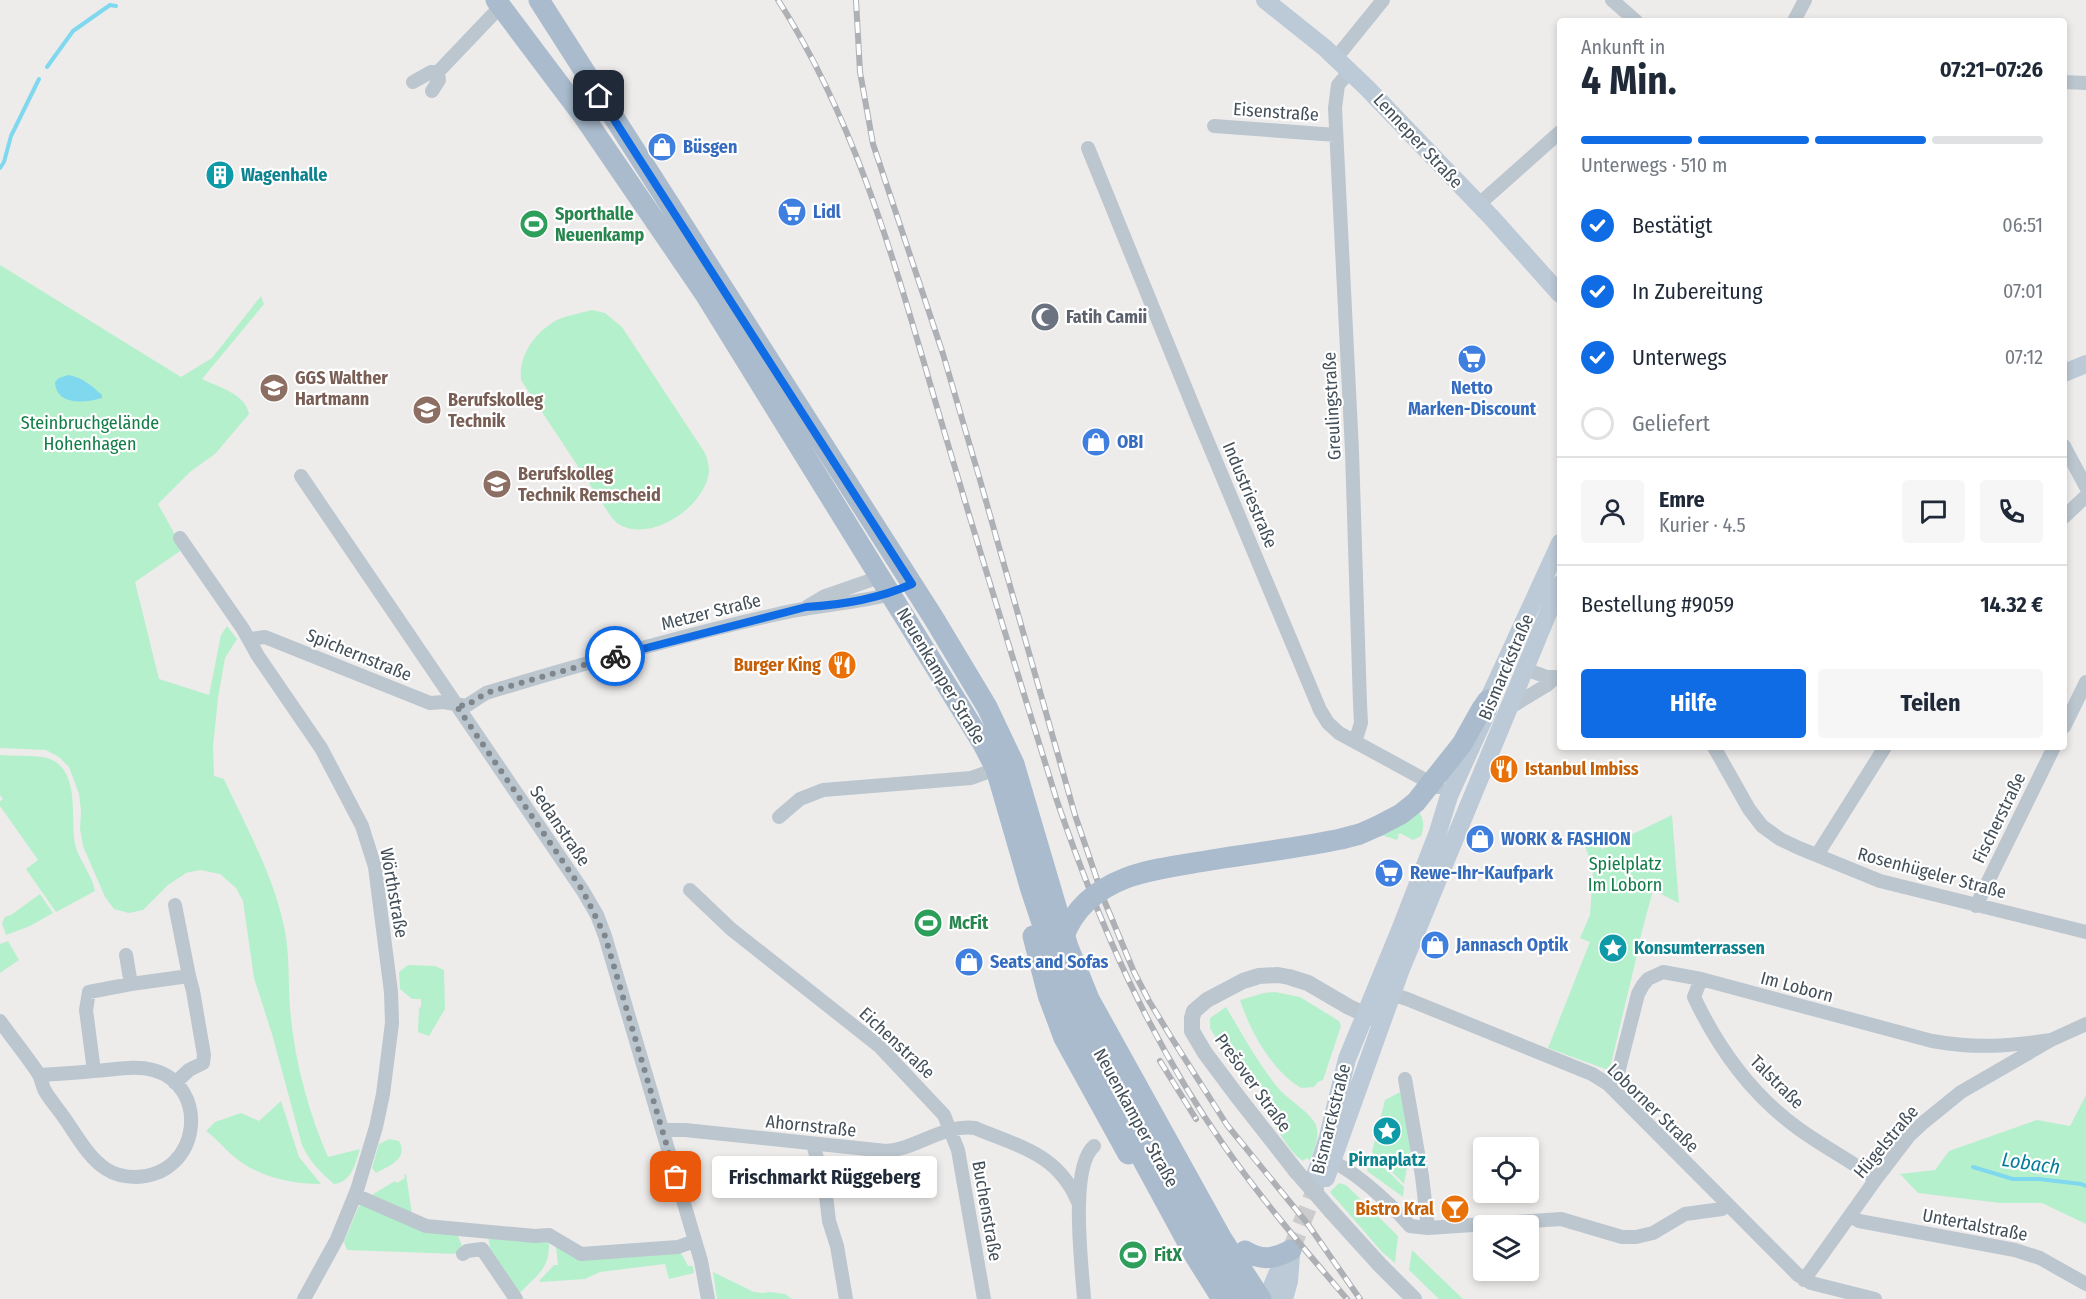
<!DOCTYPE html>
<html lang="de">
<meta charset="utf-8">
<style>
:root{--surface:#fff;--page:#f6f6f7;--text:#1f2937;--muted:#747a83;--line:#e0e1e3;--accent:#106ce4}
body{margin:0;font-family:"Fira Sans Condensed",sans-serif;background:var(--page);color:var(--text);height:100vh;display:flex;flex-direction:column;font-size:22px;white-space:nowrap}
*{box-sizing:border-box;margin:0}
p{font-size:20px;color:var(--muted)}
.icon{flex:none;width:33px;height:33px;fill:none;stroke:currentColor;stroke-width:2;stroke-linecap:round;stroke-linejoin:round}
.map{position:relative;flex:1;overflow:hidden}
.side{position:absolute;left:1557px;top:18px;width:510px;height:732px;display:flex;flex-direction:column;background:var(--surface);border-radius:6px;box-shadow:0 3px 9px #0003}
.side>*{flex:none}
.fabs{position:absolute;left:1473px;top:1137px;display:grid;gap:12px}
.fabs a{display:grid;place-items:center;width:66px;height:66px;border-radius:6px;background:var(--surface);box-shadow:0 3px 9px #0003;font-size:30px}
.pin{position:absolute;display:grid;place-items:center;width:51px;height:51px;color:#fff;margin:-26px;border-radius:12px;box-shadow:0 3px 9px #0006}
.courier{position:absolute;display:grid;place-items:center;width:60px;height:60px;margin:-30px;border:4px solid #106ce4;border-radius:50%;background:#fff;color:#222;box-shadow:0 2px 8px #0007}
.bubble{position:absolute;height:42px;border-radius:6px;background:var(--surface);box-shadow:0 3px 9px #0003;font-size:20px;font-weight:700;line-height:42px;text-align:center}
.head em{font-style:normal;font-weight:700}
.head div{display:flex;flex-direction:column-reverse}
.head{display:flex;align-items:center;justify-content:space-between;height:102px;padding:0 24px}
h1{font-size:39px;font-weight:700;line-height:45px}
.bar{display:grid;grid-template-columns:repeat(4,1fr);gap:9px 6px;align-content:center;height:72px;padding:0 24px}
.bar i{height:8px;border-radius:4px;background:var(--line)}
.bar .active{background:var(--accent)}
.bar p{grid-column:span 4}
.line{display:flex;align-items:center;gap:15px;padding:0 24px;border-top:2px solid var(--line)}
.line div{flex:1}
.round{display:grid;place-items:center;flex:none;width:63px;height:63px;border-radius:6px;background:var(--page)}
ol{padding:0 24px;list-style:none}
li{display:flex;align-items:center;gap:18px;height:66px}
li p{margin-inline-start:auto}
li .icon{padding:6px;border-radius:50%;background:var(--accent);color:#fff;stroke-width:4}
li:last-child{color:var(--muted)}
li i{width:33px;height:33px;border:3px solid var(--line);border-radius:50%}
.cta{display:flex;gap:12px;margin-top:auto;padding:12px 24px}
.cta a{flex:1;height:69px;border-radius:6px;background:var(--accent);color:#fff;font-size:24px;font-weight:700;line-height:69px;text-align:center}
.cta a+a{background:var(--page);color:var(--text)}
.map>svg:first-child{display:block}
.green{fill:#b5f0cc}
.water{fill:#80d8ef}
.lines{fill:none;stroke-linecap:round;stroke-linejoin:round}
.stream{stroke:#80d8ef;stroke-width:4}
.secondary-tunnel{stroke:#ccccce;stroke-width:18;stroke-dasharray:18 9;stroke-linecap:butt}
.minor{stroke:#bbc6cf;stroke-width:14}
.tertiary{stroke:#bbc6cf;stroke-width:16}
.secondary{stroke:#bcc9d6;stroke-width:18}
.primary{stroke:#a9bbcd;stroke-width:21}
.rail-casing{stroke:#adb1b6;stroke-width:6}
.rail{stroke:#fff;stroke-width:4;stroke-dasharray:11;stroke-linecap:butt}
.tertiary-bridge{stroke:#bbc6cf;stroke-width:16}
.primary-bridge{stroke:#a9bbcd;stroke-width:21}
.done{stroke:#7f868c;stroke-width:6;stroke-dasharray:0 10.8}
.route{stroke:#106ce4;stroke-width:8}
.labels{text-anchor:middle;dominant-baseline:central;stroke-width:4.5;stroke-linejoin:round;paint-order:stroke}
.street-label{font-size:18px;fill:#434f59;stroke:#fff}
.shop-label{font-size:18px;font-weight:bold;fill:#366cbe;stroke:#fff;text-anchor:start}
.culture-label{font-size:18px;font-weight:bold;fill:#0d838f;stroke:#fff;text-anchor:start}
.leisure-label{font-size:18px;font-weight:bold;fill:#27864d;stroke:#fff;text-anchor:start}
.worship-label{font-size:18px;font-weight:bold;fill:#5b616d;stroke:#fff;text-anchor:start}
.education-label{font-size:18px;font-weight:bold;fill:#785e54;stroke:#fff;text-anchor:start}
.park-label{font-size:18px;fill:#127d47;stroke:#fff}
.food-label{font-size:18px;font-weight:bold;fill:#c56008;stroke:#fff;text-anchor:end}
.water-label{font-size:20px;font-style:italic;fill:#067c9b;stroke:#fff}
</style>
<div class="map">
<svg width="2086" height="1299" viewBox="0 0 2086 1299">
<rect width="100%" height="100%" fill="#eeebeb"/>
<path class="green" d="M0,265L181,377L212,358L261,296L264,304L202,379C218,387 246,394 249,414L215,454L191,471L158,504L183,549L135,582L159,679L209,695L221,635L227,626L237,639L225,658L218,698L213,747L214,776L224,779C245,825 272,872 283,922C290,949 288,980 290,1008C294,1059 308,1111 328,1157L360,1149C355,1164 352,1182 334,1184C320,1172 310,1162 302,1145L272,1034L254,978L243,901L236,888L220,874L200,870L186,873L168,885L143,910L129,913L114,909L105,897L83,846L80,829L81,811L79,794L69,767L59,757L46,750L0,748Z
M592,310L605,313L622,327L705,453C707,458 709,464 709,471C706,507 649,545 617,523C613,520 611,516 608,512L521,380C518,354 537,330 559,319C569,315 581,313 592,310Z
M0,755C14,756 28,755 42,757C82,763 70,816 75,844C79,861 92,874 95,891L56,912L26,869L38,860L0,806V801L3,799L0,795Z
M1417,809C1424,818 1425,825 1421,836L1413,840L1400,833L1399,835L1396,834L1399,836L1397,840L1378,834Z
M1672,815L1679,903L1653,890L1636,954L1637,955L1610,1068L1608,1070L1548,1048L1590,942L1580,938L1590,915L1593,868L1585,846L1600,844L1602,849Z
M40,894L53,913L30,926L6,935L2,923L5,917L11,915Z
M8,941L19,960L0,973V944Z
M408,965L435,966L444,970L445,1009L429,1036L418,1032L419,1008L421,1007V999H412L400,989L399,972Z
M1275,992L1300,997L1339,1021L1341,1026L1323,1080L1318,1082L1314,1087L1301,1088C1272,1071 1250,1031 1240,1000L1264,993Z
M1226,1007C1242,1034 1260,1066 1279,1089C1289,1100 1311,1113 1316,1125C1320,1137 1314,1149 1310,1161L1307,1158L1303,1161C1289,1152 1280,1133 1271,1119L1277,1108L1244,1064L1234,1068L1210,1028V1018Z
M1402,1091L1411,1146L1404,1184L1372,1152L1385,1100Z
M2086,1095V1224L2042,1203H2000L1918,1193L1900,1174L1935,1170L1949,1151L2037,1120L2070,1126Z
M281,1101L299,1157L321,1184C290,1184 258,1177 233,1156C224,1148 216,1138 206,1131L215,1122L241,1113L259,1121Z
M389,1139L399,1141C409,1159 389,1166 376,1173L372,1168L379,1144Z
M1371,1155L1404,1187L1403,1197L1367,1171Z
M406,1174L412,1214L370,1196L395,1181L397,1183L405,1178L404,1175Z
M1339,1183L1346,1185L1398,1236L1395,1263L1382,1252L1330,1192Z
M362,1203L457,1233L462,1246L463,1252L458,1254L347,1250L344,1242L358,1208Z
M488,1235L549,1241C550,1268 539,1273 521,1292L513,1291L491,1257Z
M556,1247L580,1259L679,1249L688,1266H693L694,1273L669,1279L665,1264L600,1272L585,1279L541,1282L539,1281L554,1265H558Z
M1412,1250L1463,1299H1439L1409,1270Z
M713,1272L754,1292L763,1293L770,1292L785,1294L792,1299H717Z"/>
<path class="water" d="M68,375C82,377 92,386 102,395V398C86,403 56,406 55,382L59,378Z"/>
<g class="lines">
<path class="stream" d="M47,67L73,31L110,5L116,6
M0,168L4,162L11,136L39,79
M1973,1167L2013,1179H2039L2081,1184L2086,1186"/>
<path class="secondary-tunnel" d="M1291,1250L1315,1190"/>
<path class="minor" d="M1612,0L1636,21
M1794,21L1805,0
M1336,58L1383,0
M1350,71L1338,85L1335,108L1352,451L1360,704L1361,723L1355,742
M438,72L500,7
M413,82L431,72H438L439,80L432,91
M2064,82L2086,83
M1214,126L1336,135
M1088,148L1197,416L1320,710L1328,723L1339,733L1438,787
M1478,205L1560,132
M2064,446L2086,487
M301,476L583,891L597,915L605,936L701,1261L708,1299
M2064,517L2086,496
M180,538L243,629L258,656L321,748L362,826L375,867L391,992L392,1023L383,1094L376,1127L357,1190L337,1239L304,1299
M808,606L825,596L880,577
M250,639L265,637L430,703L444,702L466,706L486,693C582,664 680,636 778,614C815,605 853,604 891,594
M1525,669L1547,677H1560
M1509,708L1547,685L1555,678
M2064,727L2086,682
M1714,747L1749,809L1762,826L1780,839L1799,848L1880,881L2086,932
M779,817L800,799L823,790L971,778L996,769
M1817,855L1885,747
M690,890L731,929L879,1046L944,1115L958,1150L984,1299
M175,905L189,976
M1976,906L2054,747
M126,955L131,984
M1701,979L1694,997C1718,1048 1753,1096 1799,1129C1824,1147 1851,1161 1876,1179
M1385,992L1407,999L1592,1074L1608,1084L1798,1275L1811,1283L1875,1299
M0,1021C12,1038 26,1055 38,1073C41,1078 42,1084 44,1089C48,1097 55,1105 60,1112C74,1130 86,1156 106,1169C115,1175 126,1177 136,1177C202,1175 210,1085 153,1070C134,1065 114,1070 94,1071C76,1073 58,1074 39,1075
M94,1071L86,1010L89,992L131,984L189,976L193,991L204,1055L203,1063L189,1070L175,1083
M1405,1079L1422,1176L1428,1228
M1608,1084L1618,1073L1638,994L1643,985L1648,979L1663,972L1701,979L1932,1041C1977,1049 2007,1046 2051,1040
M663,1130H685L886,1151C917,1149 943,1124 975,1128C1020,1147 1058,1154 1078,1202
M813,1144L825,1187L829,1221L837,1246L846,1299
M1333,1162C1357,1173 1392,1205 1410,1226L1428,1228L1561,1219L1622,1237H1636L1653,1233L1685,1214L1722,1209L1727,1205
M355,1195L426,1226L535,1236L549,1235L581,1254L678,1247L695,1241
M1851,1216L1859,1221L2015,1250L2040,1258L2086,1284
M463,1254L467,1251L482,1249L516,1299
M1804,1280L1876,1179L1909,1136L1924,1122L1961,1092L2051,1040L2086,1024
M1084,1299C1082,1266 1069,1168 1094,1146"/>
<path class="tertiary" d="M1296,1171L1238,1097L1205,1053L1192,1031V1018L1194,1011L1207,1000L1243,981L1259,976L1278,975L1289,977L1308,983L1349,1007L1382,1022
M1331,1211L1380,1265L1414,1299"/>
<path class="secondary" d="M1265,0L1325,48L1367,88L1492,218L1560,294
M2064,373L2086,364
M1326,1178L1401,969L1560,584
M1315,1190V1176L1328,1137L1347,1059L1400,930L1438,832L1449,796L1488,710V700L1560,543
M1267,1299L1277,1274L1291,1250
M1284,1299L1289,1281L1291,1255"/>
<path class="primary" d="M496,0L584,117L705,294L983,744L996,769L1031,890L1053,956L1093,1041L1239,1299
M539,0L933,617L987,707L1014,764L1068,947L1089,999L1222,1239L1261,1299
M1378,826L1401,814L1416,802L1462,744L1481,710L1488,700
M1033,936L1048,995L1064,1038L1128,1154
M1245,1251C1262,1261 1274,1259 1291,1250"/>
<g class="rail-casing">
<path id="rail" d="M778,0C859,126 897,272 939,414C977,543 1017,672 1057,801C1100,926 1149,1039 1225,1147C1262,1200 1305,1250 1347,1299
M856,0L860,72L873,144L943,354L980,480L1075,815L1104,900L1134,972L1149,1001L1171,1037L1227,1125L1307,1223L1360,1299
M1160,1061L1196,1119"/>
</g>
<use href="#rail" class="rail"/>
<path class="tertiary-bridge" d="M1296,1171L1331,1211"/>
<path class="primary-bridge" d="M1222,1299L1195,1256L1069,1024C1046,961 1059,904 1126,878C1153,868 1183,865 1211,860C1254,853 1298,848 1341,839L1360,834L1378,826"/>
</g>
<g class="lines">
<path class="done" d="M615,656L486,693L466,706L456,705L583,891L605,936L676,1177"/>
<path class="route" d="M599,96L912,584C878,599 842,605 806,607L615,656"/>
</g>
<defs>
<g id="shop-disc" transform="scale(1.5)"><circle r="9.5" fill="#3f7fe0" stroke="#fff"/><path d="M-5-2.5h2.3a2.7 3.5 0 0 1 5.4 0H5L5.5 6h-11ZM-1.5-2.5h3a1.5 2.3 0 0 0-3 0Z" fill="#fff"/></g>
<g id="building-disc" transform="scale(1.5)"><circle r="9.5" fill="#0f9aa8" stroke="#fff"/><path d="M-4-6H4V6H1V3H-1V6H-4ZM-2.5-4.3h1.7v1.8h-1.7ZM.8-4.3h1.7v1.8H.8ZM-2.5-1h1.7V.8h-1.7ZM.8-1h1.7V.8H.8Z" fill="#fff"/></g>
<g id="supermarket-disc" transform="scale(1.5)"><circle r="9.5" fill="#3f7fe0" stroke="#fff"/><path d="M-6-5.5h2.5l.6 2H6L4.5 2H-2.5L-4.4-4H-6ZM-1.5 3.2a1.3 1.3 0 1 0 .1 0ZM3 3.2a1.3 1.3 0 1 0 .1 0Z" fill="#fff"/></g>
<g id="stadium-disc" transform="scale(1.5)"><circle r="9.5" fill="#2e9e5b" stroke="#fff"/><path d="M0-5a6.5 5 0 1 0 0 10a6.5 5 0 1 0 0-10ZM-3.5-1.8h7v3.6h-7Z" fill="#fff"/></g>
<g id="mosque-disc" transform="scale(1.5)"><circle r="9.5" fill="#6b7280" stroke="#fff"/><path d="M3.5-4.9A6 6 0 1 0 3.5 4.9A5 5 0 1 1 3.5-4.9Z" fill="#fff"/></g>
<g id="school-disc" transform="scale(1.5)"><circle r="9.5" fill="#8d6e63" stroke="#fff"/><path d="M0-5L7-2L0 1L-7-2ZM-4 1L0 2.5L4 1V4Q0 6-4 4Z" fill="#fff"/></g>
<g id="university-disc" transform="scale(1.5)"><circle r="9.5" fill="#8d6e63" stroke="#fff"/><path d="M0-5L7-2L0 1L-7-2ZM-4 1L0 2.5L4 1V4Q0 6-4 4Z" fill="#fff"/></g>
<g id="restaurant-disc" transform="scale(1.5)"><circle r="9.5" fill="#e8710a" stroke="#fff"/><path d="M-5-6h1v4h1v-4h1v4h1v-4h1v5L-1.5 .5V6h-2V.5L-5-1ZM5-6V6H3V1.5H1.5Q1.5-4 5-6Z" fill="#fff"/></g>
<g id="sight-disc" transform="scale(1.5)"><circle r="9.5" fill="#0f9aa8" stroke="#fff"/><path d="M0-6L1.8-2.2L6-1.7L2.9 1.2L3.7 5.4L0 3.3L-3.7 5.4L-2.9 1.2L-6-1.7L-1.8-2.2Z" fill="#fff"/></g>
<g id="bar-disc" transform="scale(1.5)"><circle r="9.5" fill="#e8710a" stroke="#fff"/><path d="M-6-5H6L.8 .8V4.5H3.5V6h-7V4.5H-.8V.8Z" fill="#fff"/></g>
</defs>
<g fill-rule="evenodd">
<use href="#shop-disc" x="662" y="147"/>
<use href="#building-disc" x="220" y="175"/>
<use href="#supermarket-disc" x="792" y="212"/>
<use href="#stadium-disc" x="534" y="224"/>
<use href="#mosque-disc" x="1045" y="317"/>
<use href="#supermarket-disc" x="1472" y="359"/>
<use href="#school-disc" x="274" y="388"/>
<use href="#school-disc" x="427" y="410"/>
<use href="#shop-disc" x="1096" y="442"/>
<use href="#university-disc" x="497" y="484"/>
<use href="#restaurant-disc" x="842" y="665"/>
<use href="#restaurant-disc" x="1504" y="769"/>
<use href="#shop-disc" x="1480" y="839"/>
<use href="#supermarket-disc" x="1389" y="873"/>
<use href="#stadium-disc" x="928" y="923"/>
<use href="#shop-disc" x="1435" y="945"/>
<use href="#sight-disc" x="1613" y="948"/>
<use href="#shop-disc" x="969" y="962"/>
<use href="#sight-disc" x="1387" y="1131"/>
<use href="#bar-disc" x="1455" y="1209"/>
<use href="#stadium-disc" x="1133" y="1255"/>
</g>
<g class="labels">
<g class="street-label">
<text transform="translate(1276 112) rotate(4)">Eisenstraße</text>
<text transform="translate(1418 141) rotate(47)">Lenneper Straße</text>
<text transform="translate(1332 406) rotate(-93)">Greulingstraße</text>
<text transform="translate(1250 495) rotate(67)">Industriestraße</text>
<text transform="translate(711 612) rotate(-14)">Metzer Straße</text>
<text transform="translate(359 655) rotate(22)">Spichernstraße</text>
<text transform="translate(1506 667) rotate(-67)">Bismarckstraße</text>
<text transform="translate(941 676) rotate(59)">Neuenkamper Straße</text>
<text transform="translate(1999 818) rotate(-64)">Fischerstraße</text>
<text transform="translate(560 826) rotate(56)">Sedanstraße</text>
<text transform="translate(1932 873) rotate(15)">Rosenhügeler Straße</text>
<text transform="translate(394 893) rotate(80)">Wörthstraße</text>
<text transform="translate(1797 987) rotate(15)">Im Loborn</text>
<text transform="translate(897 1043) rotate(43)">Eichenstraße</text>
<text transform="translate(1777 1082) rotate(45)">Talstraße</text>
<text transform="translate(1253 1083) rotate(54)">Prešover Straße</text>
<text transform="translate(1653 1108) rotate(44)">Loborner Straße</text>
<text transform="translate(1136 1118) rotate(61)">Neuenkamper Straße</text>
<text transform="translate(1331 1119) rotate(-76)">Bismarckstraße</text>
<text transform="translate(811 1126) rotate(6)">Ahornstraße</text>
<text transform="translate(1886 1142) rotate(-50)">Hügelstraße</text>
<text transform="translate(987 1211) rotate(80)">Buchenstraße</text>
<text transform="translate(1975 1225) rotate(11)">Untertalstraße</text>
</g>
<g class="shop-label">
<text x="683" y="147">Büsgen</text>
<text x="813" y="212">Lidl</text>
<text x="1472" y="388" text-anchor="middle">Netto<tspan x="1472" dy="21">Marken-Discount</tspan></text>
<text x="1117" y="442">OBI</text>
<text x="1501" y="839">WORK &amp; FASHION</text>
<text x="1410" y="873">Rewe-Ihr-Kaufpark</text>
<text x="1456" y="945">Jannasch Optik</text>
<text x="990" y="962">Seats and Sofas</text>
</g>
<g class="culture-label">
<text x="241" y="175">Wagenhalle</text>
<text x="1634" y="948">Konsumterrassen</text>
<text x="1387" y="1160" text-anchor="middle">Pirnaplatz</text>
</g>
<g class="leisure-label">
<text x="555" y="214">Sporthalle<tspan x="555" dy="21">Neuenkamp</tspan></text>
<text x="949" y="923">McFit</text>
<text x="1154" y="1255">FitX</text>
</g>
<g class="worship-label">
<text x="1066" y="317">Fatih Camii</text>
</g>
<g class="education-label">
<text x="295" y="378">GGS Walther<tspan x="295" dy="21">Hartmann</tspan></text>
<text x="448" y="400">Berufskolleg<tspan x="448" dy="21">Technik</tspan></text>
<text x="518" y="474">Berufskolleg<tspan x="518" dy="21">Technik Remscheid</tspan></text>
</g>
<g class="park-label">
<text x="90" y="423">Steinbruchgelände<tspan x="90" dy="21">Hohenhagen</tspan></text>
<text x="1625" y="864">Spielplatz<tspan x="1625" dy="21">Im Loborn</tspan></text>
</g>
<g class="food-label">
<text x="821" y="665">Burger King</text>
<text x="1525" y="769" text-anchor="start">Istanbul Imbiss</text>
<text x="1434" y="1209">Bistro Kral</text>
</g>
<g class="water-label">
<text transform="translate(2031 1163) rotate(8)">Lobach</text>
</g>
</g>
</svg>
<div class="fabs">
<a><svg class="icon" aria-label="locate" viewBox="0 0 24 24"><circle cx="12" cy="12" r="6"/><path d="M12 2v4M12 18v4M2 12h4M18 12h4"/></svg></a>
<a><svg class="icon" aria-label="layers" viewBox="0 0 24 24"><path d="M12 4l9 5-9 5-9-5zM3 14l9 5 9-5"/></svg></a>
</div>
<div class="pin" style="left:676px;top:1177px;background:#ea580c"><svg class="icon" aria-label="bag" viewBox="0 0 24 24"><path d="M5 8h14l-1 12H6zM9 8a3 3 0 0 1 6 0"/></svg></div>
<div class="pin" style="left:599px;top:96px;background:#1f2937"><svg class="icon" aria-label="home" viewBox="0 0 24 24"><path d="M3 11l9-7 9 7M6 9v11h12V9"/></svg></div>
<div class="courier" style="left:615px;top:656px"><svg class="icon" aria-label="bike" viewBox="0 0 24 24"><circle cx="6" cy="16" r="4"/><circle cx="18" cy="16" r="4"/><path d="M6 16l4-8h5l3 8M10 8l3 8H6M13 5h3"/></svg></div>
<div class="bubble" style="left:712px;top:1156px;width:225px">Frischmarkt Rüggeberg</div>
<section class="side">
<div class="head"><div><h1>4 Min.</h1><p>Ankunft in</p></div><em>07:21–07:26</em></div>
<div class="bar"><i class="active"></i><i class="active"></i><i class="active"></i><i></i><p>Unterwegs · 510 m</p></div>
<ol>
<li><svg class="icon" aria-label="check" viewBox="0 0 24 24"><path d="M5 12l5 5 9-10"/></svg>Bestätigt<p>06:51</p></li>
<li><svg class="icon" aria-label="check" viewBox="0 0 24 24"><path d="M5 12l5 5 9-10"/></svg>In Zubereitung<p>07:01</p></li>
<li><svg class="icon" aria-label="check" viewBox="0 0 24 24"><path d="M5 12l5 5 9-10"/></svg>Unterwegs<p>07:12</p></li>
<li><i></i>Geliefert</li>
</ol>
<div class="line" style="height:108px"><a class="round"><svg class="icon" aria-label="person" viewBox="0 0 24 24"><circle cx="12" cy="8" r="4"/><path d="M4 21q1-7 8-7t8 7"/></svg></a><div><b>Emre</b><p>Kurier · 4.5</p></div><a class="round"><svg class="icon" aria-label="chat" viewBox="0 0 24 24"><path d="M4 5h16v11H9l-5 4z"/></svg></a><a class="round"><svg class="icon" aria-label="phone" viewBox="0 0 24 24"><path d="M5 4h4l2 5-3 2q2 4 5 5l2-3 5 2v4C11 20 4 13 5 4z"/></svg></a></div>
<div class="line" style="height:78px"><div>Bestellung #9059</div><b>14.32 €</b></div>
<div class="cta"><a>Hilfe</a><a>Teilen</a></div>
</section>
</div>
